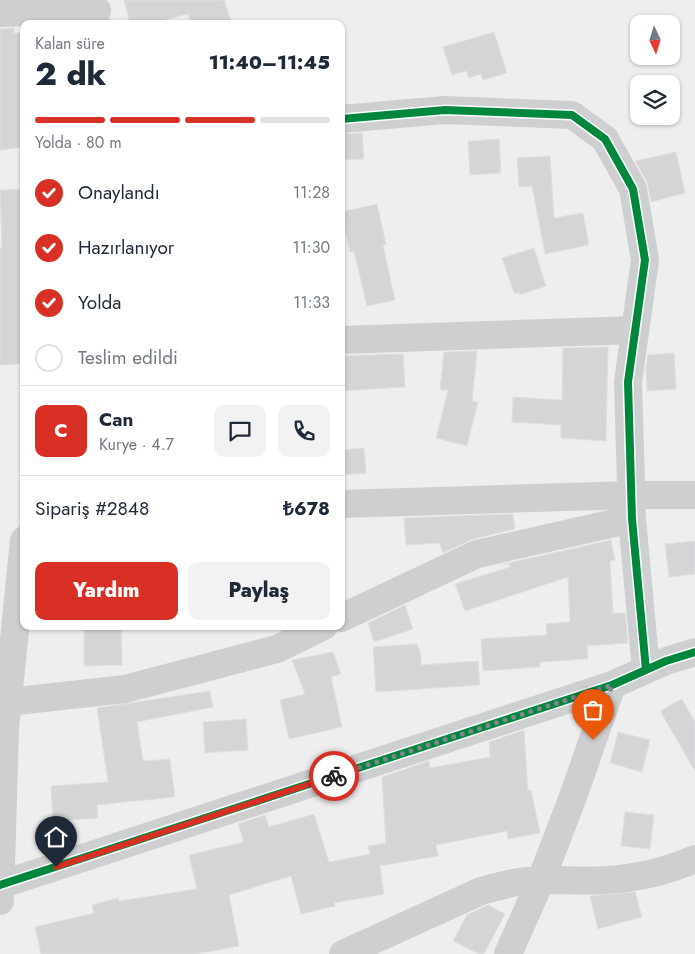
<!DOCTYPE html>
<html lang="tr">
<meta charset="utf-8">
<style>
:root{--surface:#fff;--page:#f2f2f3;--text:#1f2937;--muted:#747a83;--line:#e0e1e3;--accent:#d93025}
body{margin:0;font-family:Jost,sans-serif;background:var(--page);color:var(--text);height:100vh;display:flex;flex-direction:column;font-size:19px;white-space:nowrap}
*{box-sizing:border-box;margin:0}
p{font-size:16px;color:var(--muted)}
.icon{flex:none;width:28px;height:28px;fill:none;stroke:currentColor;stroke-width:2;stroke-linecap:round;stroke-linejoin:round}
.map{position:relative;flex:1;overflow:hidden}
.details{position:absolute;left:20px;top:20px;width:325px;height:610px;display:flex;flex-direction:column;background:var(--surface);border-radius:10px;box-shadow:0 1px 4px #0004}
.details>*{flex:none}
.needle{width:32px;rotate:176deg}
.buttons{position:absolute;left:630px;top:15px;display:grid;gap:10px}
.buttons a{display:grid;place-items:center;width:50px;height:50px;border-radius:10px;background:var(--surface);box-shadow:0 1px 4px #0004;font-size:25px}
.pin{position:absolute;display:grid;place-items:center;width:42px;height:42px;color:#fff;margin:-51px -21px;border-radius:50% 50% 50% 0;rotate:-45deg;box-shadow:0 0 5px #0007}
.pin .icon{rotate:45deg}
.courier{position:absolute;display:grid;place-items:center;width:50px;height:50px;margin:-25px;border:4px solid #d93025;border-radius:50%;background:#fff;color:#222;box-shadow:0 1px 6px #0007}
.headline em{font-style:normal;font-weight:800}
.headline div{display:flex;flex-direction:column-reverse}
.headline{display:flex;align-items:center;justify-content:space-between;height:85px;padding:0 15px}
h1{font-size:32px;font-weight:800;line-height:38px}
.bar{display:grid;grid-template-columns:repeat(4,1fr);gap:8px 5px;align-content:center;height:60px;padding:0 15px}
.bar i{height:6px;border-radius:4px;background:var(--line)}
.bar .on{background:var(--accent)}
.bar p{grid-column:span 4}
.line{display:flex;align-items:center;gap:12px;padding:0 15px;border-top:1px solid var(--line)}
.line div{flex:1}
.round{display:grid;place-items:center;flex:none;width:52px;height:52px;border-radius:10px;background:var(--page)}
ol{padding:0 15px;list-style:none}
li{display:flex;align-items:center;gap:15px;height:55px}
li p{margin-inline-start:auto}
li .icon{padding:5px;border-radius:50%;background:var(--accent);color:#fff;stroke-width:4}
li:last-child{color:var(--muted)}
li i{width:28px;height:28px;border:2px solid var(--line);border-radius:50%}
.action{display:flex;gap:10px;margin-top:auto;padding:10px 15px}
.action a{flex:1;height:58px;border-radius:10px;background:var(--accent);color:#fff;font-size:20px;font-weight:800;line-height:58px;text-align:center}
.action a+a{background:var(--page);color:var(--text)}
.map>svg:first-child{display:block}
.building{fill:#d5d5d7;stroke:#e0e0e1}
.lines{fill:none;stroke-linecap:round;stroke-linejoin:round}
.minor{stroke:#cdcfd1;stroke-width:28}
.cycleway-casing{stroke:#fff;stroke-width:11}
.cycleway{stroke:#00873e;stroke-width:8}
.done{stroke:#81858e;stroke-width:5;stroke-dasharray:0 9}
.route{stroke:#d93025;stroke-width:6}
</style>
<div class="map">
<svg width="695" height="954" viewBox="0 0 695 954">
<rect width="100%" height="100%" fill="#efeeee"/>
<path class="building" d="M124,0H224L232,24H191L188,14L149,24H130Z
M14,28V33H24V74H20L24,108V147L0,150V29Z
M494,32L507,73L483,80L481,74L469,78L466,71L452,75L443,47Z
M362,133L364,159L341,160V134Z
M499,139L501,173L470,175L468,141Z
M676,152L685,193L651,202L647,182L635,161Z
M550,156L554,218L583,213L589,245L545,254L532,186L519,187L517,158Z
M24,189V364L0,365V248H2L0,190Z
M377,204L386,244L383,245L395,300L367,306L354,252H350L341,212Z
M534,248L546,286L522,294L514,293L502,258Z
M608,347L606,441L561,438V425L512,422L513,397L562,400L563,348Z
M477,351L472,401L478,402L467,446L436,438L448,390H440L444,352Z
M674,353L676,389L647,391L646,367L648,355Z
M403,354L405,387L341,391V356Z
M364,448L366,473L341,475V450Z
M513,514L515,529L473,539L443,553L439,543L406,545L404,518Z
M611,540L615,560L610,561L613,613H625L628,643L587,646L588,659L540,662V667L483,671L481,639L547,635L546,624L570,622L568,577L465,611L455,584L510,567L509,564H503Z
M695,541V574L669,577L665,544Z
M405,605L413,629L374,642L368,623Z
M84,626H121L122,665L84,666Z
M417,644L421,655V665L478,661L480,685L376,692L373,647Z
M333,652L341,674L331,677L342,727L289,739L280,700L305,694L292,660Z
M210,691L213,707L137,722L143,761L170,759L175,797L97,805L98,818L53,821L51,786L108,782L97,708Z
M682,699L695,722V771L660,711Z
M246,719L248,750L205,753L203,722Z
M524,730L528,790H531L540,833L508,839L507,831L436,845L438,856L380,866L384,894L334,903L335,906L301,914L291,876L229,895L239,946L196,954H41L35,927L94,913L92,905L118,898L119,901L197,889L189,855L244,842L238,824L265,815L269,827L314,814L329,862L370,854L368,846L386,843L382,777L429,761L430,768L490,757L489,742Z
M618,732L650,740L642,772L610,763Z
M625,812L654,815L650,849L621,846Z
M635,892L642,917L598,929L590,896Z
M488,905L505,914L484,954H479L453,941L467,915Z"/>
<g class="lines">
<path class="minor" d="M0,13L97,10L94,24
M341,119L445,110L572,115L605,139L633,189L645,260L628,382L632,519L646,670
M341,340L635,330
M341,504L631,495H695
M341,618L477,554L632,519
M8,702L125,689L277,649L324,626
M0,885L612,685L666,661L695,652
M0,901L5,729L24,540
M343,954L481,891C493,888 505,884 518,882C547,878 577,882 606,880C636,878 667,871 695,859
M508,954L541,880L574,794L612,685"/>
<g class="cycleway-casing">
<path id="cycleway" d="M341,119L445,110L572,115L605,139L633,189L645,260L628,382L632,519L646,670
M0,885L612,685L666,661L695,652"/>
</g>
<use href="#cycleway" class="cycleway"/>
</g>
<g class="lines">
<path class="done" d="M334,776L612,685L593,740"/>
<path class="route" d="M56,867L334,776"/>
</g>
</svg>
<div class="buttons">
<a><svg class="needle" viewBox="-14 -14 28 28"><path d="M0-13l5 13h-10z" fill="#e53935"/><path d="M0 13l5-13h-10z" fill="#747a83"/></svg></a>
<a><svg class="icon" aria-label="layers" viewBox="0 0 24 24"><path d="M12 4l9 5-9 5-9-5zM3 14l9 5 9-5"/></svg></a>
</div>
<div class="pin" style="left:593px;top:740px;background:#ea580c"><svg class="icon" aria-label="bag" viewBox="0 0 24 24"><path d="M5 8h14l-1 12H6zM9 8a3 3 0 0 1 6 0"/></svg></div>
<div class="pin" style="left:56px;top:867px;background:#1f2937"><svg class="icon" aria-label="home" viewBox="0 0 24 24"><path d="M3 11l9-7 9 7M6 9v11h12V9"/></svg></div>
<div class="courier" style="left:334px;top:776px"><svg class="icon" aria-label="bike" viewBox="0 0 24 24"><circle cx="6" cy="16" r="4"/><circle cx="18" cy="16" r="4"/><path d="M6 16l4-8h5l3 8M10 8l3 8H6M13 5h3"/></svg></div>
<section class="details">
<div class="headline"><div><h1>2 dk</h1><p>Kalan süre</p></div><em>11:40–11:45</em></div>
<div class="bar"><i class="on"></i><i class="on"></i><i class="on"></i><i></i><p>Yolda · 80 m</p></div>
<ol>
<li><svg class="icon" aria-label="check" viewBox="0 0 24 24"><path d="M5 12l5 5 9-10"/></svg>Onaylandı<p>11:28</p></li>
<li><svg class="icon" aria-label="check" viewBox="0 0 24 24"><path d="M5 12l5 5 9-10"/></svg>Hazırlanıyor<p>11:30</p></li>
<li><svg class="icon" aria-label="check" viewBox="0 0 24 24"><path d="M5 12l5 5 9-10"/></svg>Yolda<p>11:33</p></li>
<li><i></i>Teslim edildi</li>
</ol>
<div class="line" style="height:90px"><b class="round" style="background:var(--accent);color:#fff">C</b><div><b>Can</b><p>Kurye · 4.7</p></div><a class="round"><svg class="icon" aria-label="chat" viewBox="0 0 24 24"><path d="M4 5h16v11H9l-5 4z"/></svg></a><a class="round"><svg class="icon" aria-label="phone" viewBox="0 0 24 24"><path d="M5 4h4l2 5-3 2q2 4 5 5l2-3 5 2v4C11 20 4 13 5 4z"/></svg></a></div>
<div class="line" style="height:65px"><div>Sipariş #2848</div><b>₺678</b></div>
<div class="action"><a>Yardım</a><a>Paylaş</a></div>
</section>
</div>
